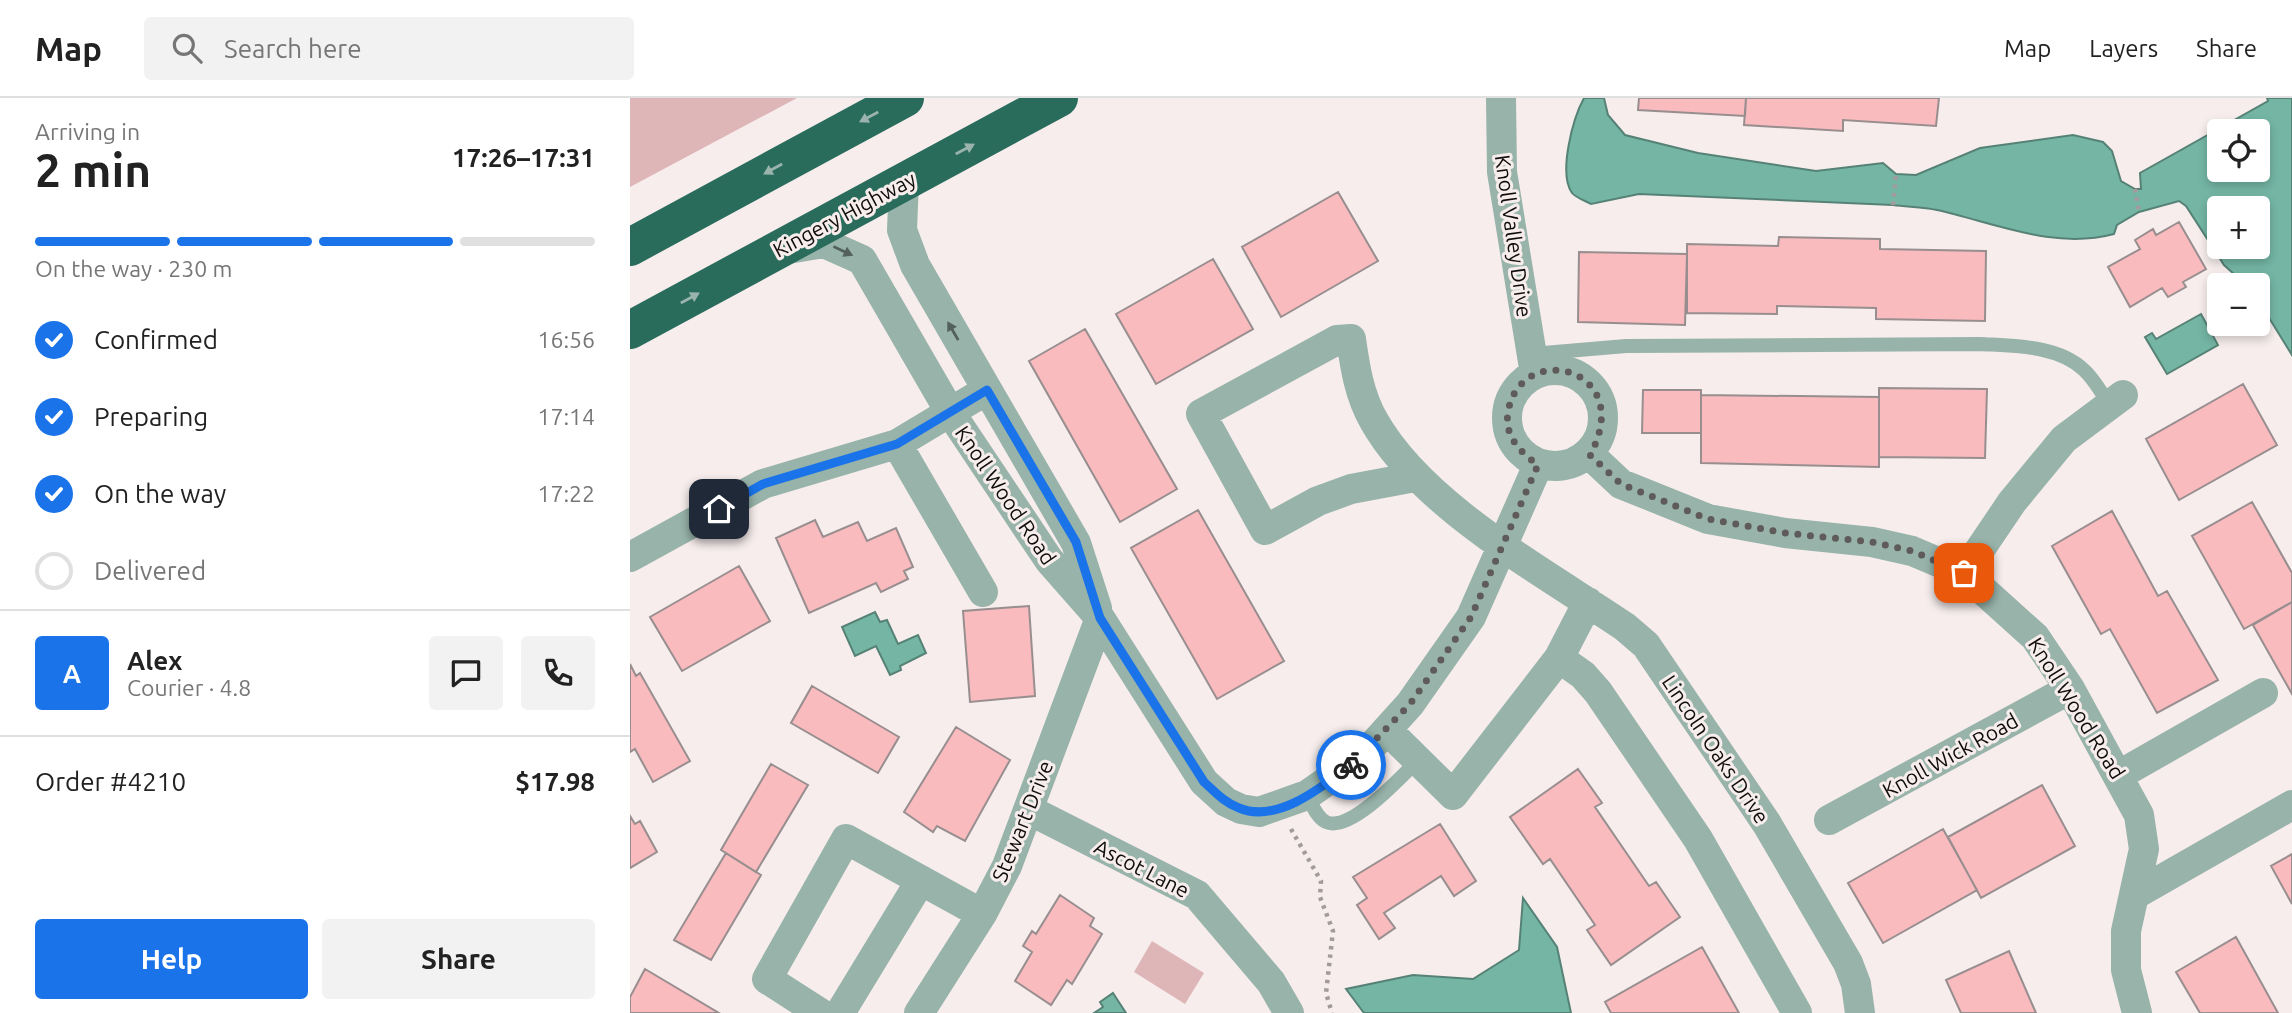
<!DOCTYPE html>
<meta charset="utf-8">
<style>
:root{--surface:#fff;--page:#f2f2f2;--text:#222;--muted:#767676;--line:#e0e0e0;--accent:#1a73e8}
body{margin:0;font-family:Ubuntu,sans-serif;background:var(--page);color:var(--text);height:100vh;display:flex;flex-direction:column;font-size:26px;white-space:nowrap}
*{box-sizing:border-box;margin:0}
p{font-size:23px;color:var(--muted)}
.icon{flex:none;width:38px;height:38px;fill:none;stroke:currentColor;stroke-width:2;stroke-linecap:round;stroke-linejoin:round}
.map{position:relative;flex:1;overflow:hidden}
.drawer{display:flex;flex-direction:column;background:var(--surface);width:630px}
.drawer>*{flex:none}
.tools{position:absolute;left:1577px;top:21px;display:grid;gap:14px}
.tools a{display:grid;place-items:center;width:63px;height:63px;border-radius:7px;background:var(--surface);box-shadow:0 4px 10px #0003;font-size:35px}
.pin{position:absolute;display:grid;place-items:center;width:60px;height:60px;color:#fff;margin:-30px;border-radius:14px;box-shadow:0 4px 10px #0006}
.courier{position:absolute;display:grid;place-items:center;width:70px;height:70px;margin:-35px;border:5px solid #1a73e8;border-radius:50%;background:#fff;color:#222;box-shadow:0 2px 9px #0007}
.head em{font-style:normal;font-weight:700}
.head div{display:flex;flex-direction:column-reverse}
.head{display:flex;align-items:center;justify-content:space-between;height:119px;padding:0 35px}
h1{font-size:46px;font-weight:700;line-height:52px}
.bar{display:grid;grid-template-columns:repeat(4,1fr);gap:10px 7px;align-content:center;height:84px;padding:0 35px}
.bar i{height:9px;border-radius:5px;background:var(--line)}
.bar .on{background:var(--accent)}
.bar p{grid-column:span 4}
.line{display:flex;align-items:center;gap:18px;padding:0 35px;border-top:2px solid var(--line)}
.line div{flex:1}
.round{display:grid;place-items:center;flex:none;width:74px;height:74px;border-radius:7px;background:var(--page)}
ol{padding:0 35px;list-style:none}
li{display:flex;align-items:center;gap:21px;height:77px}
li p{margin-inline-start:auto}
li .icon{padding:7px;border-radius:50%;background:var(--accent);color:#fff;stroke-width:4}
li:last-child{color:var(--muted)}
li i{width:38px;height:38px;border:4px solid var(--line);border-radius:50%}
.cta{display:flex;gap:14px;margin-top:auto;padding:14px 35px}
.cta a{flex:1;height:80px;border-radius:7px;background:var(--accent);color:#fff;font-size:28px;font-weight:700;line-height:80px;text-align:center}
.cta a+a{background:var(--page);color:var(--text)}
header{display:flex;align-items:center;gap:42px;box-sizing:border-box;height:98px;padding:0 35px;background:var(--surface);border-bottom:2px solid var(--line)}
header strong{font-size:33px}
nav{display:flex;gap:38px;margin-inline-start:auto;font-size:24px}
.search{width:490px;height:63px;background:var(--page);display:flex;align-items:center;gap:18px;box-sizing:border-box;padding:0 24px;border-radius:7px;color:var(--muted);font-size:26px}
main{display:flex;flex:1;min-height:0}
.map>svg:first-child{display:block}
.green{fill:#dfb6b8}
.water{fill:#74b5a4;stroke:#568276;stroke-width:2;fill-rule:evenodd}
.building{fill:#f9bbbe;stroke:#988e8f;stroke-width:2}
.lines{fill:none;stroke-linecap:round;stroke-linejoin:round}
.path{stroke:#a39b9b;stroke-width:4.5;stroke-dasharray:3.5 5;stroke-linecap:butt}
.service{stroke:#97b3aa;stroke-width:14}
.minor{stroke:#97b3aa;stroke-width:30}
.motorway{stroke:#296c5c;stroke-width:38}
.oneway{fill:#9ab3ac}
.oneway2{fill:#53605b}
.done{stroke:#605b5b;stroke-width:7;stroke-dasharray:0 12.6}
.route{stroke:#1a73e8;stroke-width:9}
.labels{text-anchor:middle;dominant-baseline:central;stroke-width:6;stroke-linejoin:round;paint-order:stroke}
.street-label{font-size:21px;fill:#0f0c0c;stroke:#f7eded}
</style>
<header>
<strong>Map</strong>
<div class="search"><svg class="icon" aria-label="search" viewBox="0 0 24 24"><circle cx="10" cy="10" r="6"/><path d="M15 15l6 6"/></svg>Search here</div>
<nav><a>Map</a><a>Layers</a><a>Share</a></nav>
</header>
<main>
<section class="drawer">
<div class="head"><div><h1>2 min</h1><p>Arriving in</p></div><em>17:26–17:31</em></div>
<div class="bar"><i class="on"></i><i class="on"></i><i class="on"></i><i></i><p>On the way · 230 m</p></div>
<ol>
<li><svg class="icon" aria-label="check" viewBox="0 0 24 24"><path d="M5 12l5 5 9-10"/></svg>Confirmed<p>16:56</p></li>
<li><svg class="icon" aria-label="check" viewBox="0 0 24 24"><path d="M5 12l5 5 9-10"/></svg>Preparing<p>17:14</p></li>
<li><svg class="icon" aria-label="check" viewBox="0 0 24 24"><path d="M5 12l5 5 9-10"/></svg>On the way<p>17:22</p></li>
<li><i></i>Delivered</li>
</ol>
<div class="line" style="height:126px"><b class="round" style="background:var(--accent);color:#fff">A</b><div><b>Alex</b><p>Courier · 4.8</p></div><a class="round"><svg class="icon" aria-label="chat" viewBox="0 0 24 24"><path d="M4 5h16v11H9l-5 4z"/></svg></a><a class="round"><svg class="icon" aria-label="phone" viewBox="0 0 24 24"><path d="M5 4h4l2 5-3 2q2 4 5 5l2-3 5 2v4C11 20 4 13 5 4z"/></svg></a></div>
<div class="line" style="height:91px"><div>Order #4210</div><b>$17.98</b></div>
<div class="cta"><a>Help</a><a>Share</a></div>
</section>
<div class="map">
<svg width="1662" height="915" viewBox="0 0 1662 915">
<rect width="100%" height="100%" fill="#f7eded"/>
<path class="green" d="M0,0H167L0,89Z
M522,843L574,875L555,906L504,874Z"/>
<path class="water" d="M954,0H974L978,17L995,37L1068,55L1186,73L1253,65L1266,76L1286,77L1350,50L1443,37L1473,44L1482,53L1491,83L1505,91H1511L1510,75L1638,3L1637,0H1662V257L1628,202V187H1616L1594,167L1556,108L1549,103L1509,114L1487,127L1484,136C1424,152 1365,125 1307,112C1293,109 1278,109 1263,107L1009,96L961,106C956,103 946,100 942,95C928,75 943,20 954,0ZM1628,33V72H1589V33ZM1628,110V149H1589V110Z
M1571,216L1588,247L1537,276L1515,239L1522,235L1526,241Z
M245,514L250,524L257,522L268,546L288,537L296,555L270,568L271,572L260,577L246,548L225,558L212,529Z
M893,800L927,849L941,915H734L716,891L783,877L843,881L889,852Z
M483,895L496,915H464L473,909L470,904Z"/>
<path class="building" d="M1009,0H1116L1115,18L1008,12Z
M1116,0H1309L1306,28L1213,22V33L1114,27Z
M708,94L748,163L651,219L612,149Z
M1549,124L1576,171L1553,184L1556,189L1538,199L1532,190L1500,209L1478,169L1510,151L1505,142L1523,131L1526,137Z
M1149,139L1250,141V151L1356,153L1355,223L1246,221V210L1147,208V216L1057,215V146L1148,148Z
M949,154L1057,156L1055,227L948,224Z
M583,161L623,231L526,286L486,216Z
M455,231L547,391L490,424L399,263Z
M1613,286L1647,347L1549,402L1516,341Z
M1249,290L1357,291L1355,360L1249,359Z
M1013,292H1071V335H1012Z
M1071,297L1249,299V369L1071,365Z
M1622,404L1662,475V504L1614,531L1562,438Z
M568,412L654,563L587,601L501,450Z
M1482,413L1528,498L1537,493L1588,582L1527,615L1480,531L1471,536L1422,448Z
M185,422L193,439L228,424L237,443L266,430L283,469L274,473L278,481L251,494L246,485L179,515L146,440Z
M109,468L140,523L52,573L20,519Z
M1662,504V596L1623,527Z
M399,508L405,598L340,604L333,513Z
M0,566L6,578L10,575L60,663L23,684L5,651L0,654Z
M182,588L269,639L248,675L161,625Z
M326,629L380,662L335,743L307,728L303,734L274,714Z
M141,666L178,687L126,774L91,752Z
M948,671L972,705L965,709L1019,788L1026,784L1050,819L981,867L957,832L965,827L920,761L913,766L880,719Z
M1412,687L1445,748L1351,800L1318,739Z
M0,718L5,726L10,723L27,754L0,770Z
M810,726L846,783L824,798L811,778L754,815L765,830L749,841L727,807L737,800L723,779Z
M1313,731L1347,792L1253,845L1218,785Z
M96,755L131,777L81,862L44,842Z
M1662,756V806L1641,768Z
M430,797L464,820L460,828L472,836L442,886L437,882L421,907L385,883L402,854L393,848L402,833L406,836Z
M1606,839L1648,915H1570L1546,874Z
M1072,849L1109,915H981L975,904Z
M1379,853L1406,915H1331L1316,882Z
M15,871L89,915H0V899Z"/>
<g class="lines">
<path class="path" d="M1505,91L1509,114
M1263,107L1266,76
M661,731L691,783L690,799L703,833L696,895L702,915"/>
<path class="service" d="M902,256L996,248L1350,246C1384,248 1428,247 1454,272C1464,281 1472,296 1480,307
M677,697C682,706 686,719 696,724C720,735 771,679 787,663"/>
<path class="minor" d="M871,0L872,74L905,276
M274,83L272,132L285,167L446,445L467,510
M158,151L194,145L232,162L320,314L419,462L470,520L574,684L596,704L611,711L629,714L677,697L733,658L780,606L841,519L908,367
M877 320a48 48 0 1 1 96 0a48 48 0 1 1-96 0Z
M267,346L353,494
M960,357L991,386L1078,421L1155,435L1242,444L1282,453L1334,475L1405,539L1440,591L1509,717L1514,751L1496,833V872L1507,915
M785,379L721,391L688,403L635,432L571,316L707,242L721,241C725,269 729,297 744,323C792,408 914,474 995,529L1016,547L1137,726L1218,865L1226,886L1230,915
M0,459L133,386L267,346L357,292
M1334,475L1382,404L1434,341L1493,297
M958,504L929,560L953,577L968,594L1068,741L1167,915
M757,632L823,697L929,560
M1489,677L1633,595
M399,712L567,797L641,884L659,915
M1199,722L1440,591
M1506,796L1662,707
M190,915L137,881L216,741L352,816
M210,915L291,782
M289,915L352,816L377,768L470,520"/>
<path class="motorway" d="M0,149L275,0
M0,232L429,0"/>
</g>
<defs><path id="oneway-solid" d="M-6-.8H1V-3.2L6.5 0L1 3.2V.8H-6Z" transform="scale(1.75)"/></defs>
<g class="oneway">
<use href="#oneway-solid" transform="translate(239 19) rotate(152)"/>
<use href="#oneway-solid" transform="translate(335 51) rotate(-28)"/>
<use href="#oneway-solid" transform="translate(143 71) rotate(151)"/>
<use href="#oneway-solid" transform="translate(60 200) rotate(-29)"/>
</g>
<g class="oneway2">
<use href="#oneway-solid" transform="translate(213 153) rotate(25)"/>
<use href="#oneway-solid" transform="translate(323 233) rotate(-120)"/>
</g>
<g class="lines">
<path class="done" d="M721,667L780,606L841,519L908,367C890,354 874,338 878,314C890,241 1008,269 960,357L991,386L1078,421L1155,435L1242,444L1282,453L1334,475"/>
<path class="route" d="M89,411L133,386L267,346L357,292L446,444L470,520L574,684C585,694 595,705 609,710C647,726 692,689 721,667"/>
</g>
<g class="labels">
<g class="street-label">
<text transform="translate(214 116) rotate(-28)">Kingery Highway</text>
<text transform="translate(884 138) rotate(82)">Knoll Valley Drive</text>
<text transform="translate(376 397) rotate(56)">Knoll Wood Road</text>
<text transform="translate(1447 610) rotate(58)">Knoll Wood Road</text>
<text transform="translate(1086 651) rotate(56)">Lincoln Oaks Drive</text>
<text transform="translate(1320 657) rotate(-29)">Knoll Wick Road</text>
<text transform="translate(392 723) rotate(-68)">Stewart Drive</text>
<text transform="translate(512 770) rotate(27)">Ascot Lane</text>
</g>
</g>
</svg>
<div class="tools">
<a><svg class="icon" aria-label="locate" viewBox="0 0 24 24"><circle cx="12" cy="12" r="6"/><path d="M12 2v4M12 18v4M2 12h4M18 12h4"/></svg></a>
<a>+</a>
<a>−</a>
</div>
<div class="pin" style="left:1334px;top:475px;background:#ea580c"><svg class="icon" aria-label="bag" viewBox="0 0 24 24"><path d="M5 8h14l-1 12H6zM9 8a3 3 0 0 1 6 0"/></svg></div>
<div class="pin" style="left:89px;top:411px;background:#1f2937"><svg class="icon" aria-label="home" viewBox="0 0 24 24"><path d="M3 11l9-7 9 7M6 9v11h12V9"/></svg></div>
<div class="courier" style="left:721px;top:667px"><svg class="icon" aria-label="bike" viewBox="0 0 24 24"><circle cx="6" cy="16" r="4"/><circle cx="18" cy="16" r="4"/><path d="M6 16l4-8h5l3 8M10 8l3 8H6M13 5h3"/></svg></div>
</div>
</main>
